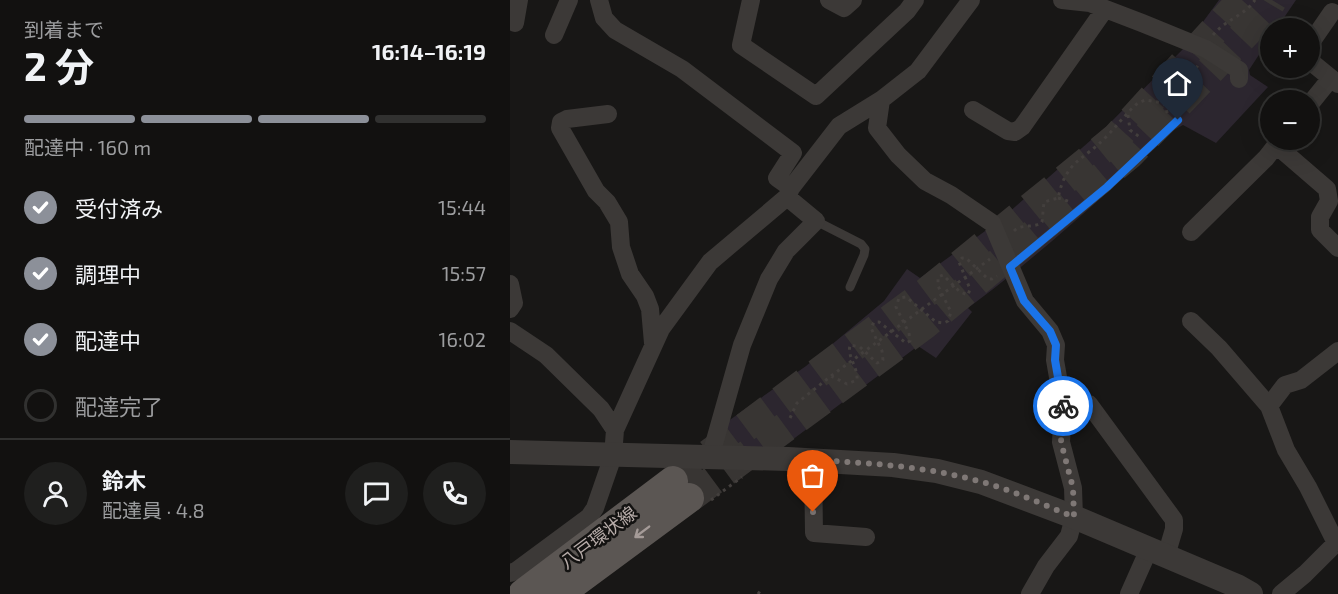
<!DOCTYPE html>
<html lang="ja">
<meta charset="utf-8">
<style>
:root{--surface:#121110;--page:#1f1f1e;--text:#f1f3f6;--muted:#9c9d9f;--line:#313130;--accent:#8c9099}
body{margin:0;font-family:"Exo 2","Noto Sans JP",sans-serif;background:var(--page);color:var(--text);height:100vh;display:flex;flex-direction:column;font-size:22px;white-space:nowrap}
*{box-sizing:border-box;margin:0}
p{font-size:20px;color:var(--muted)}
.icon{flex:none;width:33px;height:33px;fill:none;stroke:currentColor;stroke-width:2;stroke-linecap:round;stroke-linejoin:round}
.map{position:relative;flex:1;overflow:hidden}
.side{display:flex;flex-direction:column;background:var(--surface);width:510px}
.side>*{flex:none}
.fabs{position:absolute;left:750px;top:18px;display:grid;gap:12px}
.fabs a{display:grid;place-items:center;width:60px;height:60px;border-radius:50%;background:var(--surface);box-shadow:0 6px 24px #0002,0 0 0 2px var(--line);font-size:30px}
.pin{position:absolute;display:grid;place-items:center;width:51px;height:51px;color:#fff;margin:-62px -26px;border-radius:50% 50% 50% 0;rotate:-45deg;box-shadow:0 0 6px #0007}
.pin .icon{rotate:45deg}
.courier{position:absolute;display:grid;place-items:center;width:60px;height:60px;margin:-30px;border:4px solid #1a73e8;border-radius:50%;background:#fff;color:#222;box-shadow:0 2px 8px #0007}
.head em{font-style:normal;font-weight:700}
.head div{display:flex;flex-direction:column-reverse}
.head{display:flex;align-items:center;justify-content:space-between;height:102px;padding:0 24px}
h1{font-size:39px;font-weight:700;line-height:45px}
.bar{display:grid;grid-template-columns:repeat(4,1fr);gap:9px 6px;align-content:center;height:72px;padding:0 24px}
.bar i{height:8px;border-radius:4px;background:var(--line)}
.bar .current{background:var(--accent)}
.bar p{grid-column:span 4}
.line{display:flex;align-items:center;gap:15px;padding:0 24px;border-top:2px solid var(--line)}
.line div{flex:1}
.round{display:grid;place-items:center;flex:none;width:63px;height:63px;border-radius:32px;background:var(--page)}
ol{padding:0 24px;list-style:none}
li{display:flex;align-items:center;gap:18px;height:66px}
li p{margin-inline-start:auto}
li .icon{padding:6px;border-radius:50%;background:var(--accent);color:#fff;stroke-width:4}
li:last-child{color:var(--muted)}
li i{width:33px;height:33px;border:3px solid var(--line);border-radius:50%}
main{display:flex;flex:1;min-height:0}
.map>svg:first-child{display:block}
.green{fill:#2c262f}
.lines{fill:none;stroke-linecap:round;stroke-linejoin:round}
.primary-tunnel{stroke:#383533;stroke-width:30;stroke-dasharray:30 15;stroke-linecap:butt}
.path{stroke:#433f3d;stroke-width:3;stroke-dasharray:3 4.5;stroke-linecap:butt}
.service{stroke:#3c3937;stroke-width:9}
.minor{stroke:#3c3937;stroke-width:18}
.tertiary{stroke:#3c3937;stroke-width:24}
.primary{stroke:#5b5653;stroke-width:30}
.oneway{stroke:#a59b98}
.done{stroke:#7f7876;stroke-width:6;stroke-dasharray:0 10.8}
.route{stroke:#1a73e8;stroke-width:8}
.labels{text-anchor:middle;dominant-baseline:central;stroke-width:5;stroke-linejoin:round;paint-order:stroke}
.street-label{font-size:18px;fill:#b7aca9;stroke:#131211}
</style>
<main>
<section class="side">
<div class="head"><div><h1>2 分</h1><p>到着まで</p></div><em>16:14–16:19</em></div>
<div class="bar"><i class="current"></i><i class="current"></i><i class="current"></i><i></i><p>配達中 · 160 m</p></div>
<ol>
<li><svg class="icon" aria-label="check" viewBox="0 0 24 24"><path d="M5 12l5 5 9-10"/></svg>受付済み<p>15:44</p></li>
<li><svg class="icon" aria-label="check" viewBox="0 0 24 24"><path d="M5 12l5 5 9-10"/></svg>調理中<p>15:57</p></li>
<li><svg class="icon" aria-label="check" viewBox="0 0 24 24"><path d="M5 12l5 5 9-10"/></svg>配達中<p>16:02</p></li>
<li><i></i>配達完了</li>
</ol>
<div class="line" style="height:108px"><a class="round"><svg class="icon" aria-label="person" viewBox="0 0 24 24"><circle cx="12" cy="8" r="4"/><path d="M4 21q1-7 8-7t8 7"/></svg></a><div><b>鈴木</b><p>配達員 · 4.8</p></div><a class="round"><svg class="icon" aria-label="chat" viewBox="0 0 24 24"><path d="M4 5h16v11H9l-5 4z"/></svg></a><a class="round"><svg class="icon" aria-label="phone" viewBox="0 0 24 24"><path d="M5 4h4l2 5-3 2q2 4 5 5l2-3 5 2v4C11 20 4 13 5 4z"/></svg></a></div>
</section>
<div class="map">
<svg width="828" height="594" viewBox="0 0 828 594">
<rect width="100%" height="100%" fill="#181716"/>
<path class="green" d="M709,0H786L767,28H760V38L739,70L740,75L758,87L706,143L673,125L664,130C598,193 531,254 458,308L462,312L426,358L408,346L270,449L212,448L214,424L296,366L374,301L397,269L410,278L489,221L598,125L673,49Z"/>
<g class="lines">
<path class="primary-tunnel" d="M163,481L417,292L606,138L732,0
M179,498L414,325L620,154L753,15L762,0"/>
<path class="path" d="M703,35C715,20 734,16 745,0
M654,103L658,115
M677,107L664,96L680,78L690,62
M618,115L620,130L631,138
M548,198L561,202
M504,231C512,223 524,229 532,222L534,202L548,198C556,160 573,161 596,137C607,126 616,113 628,103L635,100L654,103L664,96
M321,376L480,259
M280,418L287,403L321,376L337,384L347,380C348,367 337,357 340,345L350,347L367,363L373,360L372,351L361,328L364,322H369L396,343L400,341L399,333L386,307L389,298L396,297L426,322L434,323L438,321L441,312L428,286V277L433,275L450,292L458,295L460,289L449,262L452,258H456L478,279H482L487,276
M201,500L232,477
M248,594L252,588"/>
<path class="service" d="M306,221L351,244L355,249L354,255L340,287
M500,267L597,187L668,120"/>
<path class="minor" d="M89,0L94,18L105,30L172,69L283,153L267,178L281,188
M241,0L231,45L306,96L397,11L405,0
M319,0L334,8L343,0
M552,0L580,3L632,23L696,49L729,70V79
M5,23L9,0
M44,35L59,0
M800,44L822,12
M800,61L828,84
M371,100L367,128L388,155L415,181L441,195L482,223L515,301L540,331L546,345L545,360L553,406L551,442L563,488L564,517L559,536L536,566L520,594
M800,104L821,78
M463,110L498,131L505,132L512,127L595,9
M98,114L57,119L51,122L50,128L86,191L97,202L109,222L111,247L120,274L135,296L140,309L143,343
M766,145L817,189L819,201L810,217V230L828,248
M681,232L756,158L770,140
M0,284L4,303L0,309
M681,321L709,348L759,406L776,450L798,487L826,543
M0,331L36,355L91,409L105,430
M579,404L664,520V529L656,556
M759,406L775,385L791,380L828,351
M200,458L232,345L259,279L276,251L306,221L277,197
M303,460L304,533L356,537
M0,573L6,571L79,517L85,508L103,456L105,430L151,329L200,262L277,197L281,188L329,126L371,100L408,71L461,0
M619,594L639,549
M771,594L795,574L828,541"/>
<path class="tertiary" d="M0,452L278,459L383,465L427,471L471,482L564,517L727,586L741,594"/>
<path class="primary" d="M13,594L163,481
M49,594L179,498"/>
</g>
<defs><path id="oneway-shaft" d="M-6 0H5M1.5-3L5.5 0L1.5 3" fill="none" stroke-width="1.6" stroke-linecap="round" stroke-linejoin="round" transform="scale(1.5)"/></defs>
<use class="oneway" href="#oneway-shaft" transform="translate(132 532) rotate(143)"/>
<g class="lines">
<path class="done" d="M303,512V460C359,463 414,466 468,481C501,489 533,505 564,517L563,488L551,442L553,406"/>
<path class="route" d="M553,406L545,360L546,345L540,331L514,301L500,267L597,187L668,120"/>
</g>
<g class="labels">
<g class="street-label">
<text transform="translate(88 537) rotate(-37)">八戸環状線</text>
</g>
</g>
</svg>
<div class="fabs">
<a>+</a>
<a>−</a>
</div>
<div class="pin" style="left:303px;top:512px;background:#ea580c"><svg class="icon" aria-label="bag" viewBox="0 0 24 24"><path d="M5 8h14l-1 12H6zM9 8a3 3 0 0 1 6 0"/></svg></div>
<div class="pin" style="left:668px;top:120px;background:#1f2937"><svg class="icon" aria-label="home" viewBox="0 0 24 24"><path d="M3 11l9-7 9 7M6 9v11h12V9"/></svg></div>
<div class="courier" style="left:553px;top:406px"><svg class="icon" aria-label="bike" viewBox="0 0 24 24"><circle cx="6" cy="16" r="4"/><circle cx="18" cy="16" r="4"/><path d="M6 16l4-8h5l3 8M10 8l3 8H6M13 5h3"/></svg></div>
</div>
</main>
